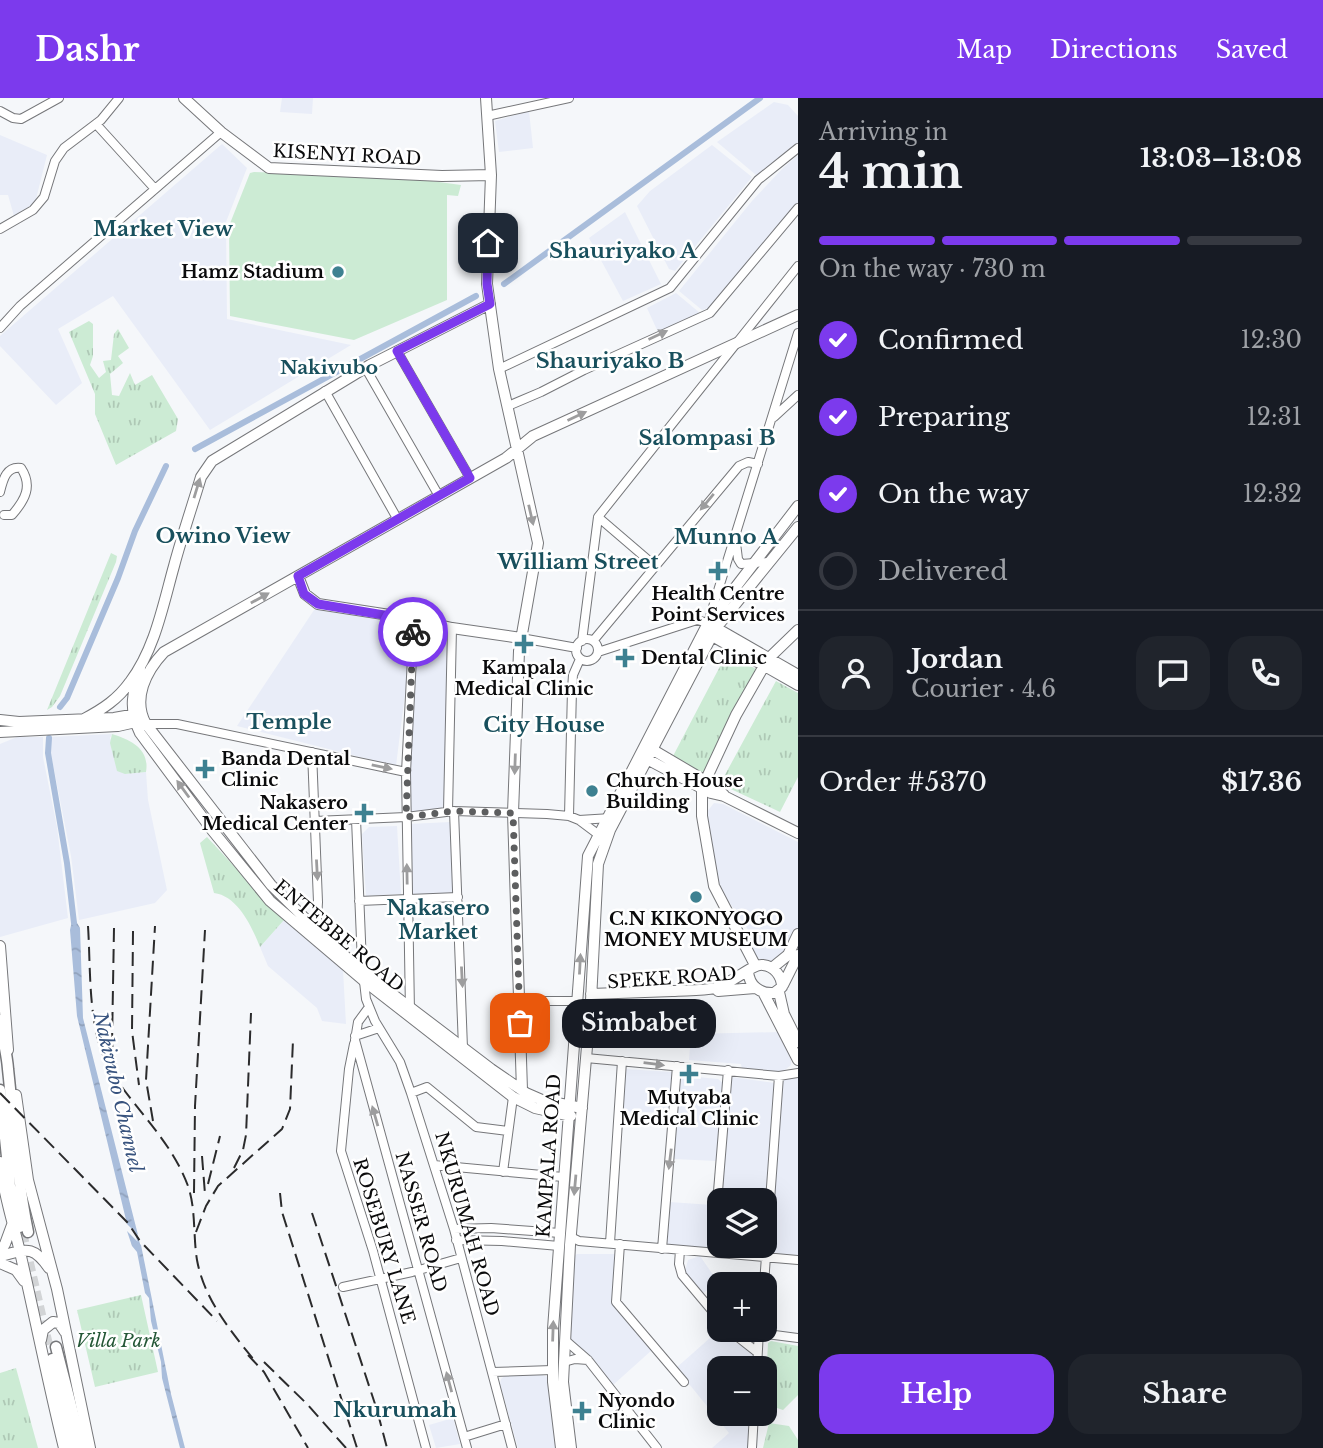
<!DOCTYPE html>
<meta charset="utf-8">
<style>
:root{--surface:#171b24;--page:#20242c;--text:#f1f3f6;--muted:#9ea1a6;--line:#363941;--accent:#7c3aed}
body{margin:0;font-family:"Libre Baskerville",serif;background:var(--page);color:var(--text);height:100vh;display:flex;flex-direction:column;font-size:26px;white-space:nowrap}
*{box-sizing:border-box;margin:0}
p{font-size:23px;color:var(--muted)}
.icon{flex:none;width:38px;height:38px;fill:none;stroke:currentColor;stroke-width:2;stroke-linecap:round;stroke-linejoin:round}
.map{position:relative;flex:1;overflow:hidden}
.details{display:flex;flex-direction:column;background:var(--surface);width:525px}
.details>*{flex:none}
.fabs{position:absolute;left:707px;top:1090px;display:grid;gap:14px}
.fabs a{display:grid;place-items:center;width:70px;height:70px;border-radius:14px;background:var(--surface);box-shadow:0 7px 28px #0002;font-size:35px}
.pin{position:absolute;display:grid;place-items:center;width:60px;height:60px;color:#fff;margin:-30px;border-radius:14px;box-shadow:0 4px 10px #0006}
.courier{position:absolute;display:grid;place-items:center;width:70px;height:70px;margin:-35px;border:5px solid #7c3aed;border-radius:50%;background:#fff;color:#222;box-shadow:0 2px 9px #0007}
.bubble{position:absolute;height:49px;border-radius:21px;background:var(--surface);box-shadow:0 7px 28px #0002;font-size:23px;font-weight:700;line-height:49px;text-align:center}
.head em{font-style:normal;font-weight:700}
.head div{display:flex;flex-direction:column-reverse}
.head{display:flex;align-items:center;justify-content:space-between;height:119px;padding:0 21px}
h1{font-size:46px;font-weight:700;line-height:52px}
.bar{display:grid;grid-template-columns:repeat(4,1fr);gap:10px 7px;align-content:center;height:84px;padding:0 21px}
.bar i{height:9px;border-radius:5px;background:var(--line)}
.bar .on{background:var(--accent)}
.bar p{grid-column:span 4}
.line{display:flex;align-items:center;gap:18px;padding:0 21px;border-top:2px solid var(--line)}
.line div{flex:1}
.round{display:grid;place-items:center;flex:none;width:74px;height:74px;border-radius:21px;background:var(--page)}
ol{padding:0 21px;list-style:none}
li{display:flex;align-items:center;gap:21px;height:77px}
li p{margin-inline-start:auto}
li .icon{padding:7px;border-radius:50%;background:var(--accent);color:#fff;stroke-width:4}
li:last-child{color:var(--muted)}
li i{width:38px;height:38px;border:4px solid var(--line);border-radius:50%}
.cta{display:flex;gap:14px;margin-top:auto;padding:14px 21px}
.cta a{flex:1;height:80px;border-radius:21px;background:var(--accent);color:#fff;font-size:28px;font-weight:700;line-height:80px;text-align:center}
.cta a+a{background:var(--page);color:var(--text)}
header{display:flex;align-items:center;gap:42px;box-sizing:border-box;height:98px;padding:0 35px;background:var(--accent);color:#fff}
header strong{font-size:33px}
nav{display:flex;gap:38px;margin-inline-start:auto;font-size:24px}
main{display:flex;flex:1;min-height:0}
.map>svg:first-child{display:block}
.built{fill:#e9edf8}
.grass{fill:url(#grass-tufts)}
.pitch{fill:#ccebd4}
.water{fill:url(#water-ripples)}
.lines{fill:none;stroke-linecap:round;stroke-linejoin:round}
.stream{stroke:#a9bddb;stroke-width:2}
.canal{stroke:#a9bddb;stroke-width:6}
.highway-tunnel{stroke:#d2d4d6;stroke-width:10;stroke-dasharray:10 5;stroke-linecap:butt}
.minor-casing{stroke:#76777a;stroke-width:10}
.major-casing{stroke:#76777a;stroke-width:12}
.highway-casing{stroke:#76777a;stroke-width:13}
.minor{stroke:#fff;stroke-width:8}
.major{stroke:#fff;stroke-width:10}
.highway{stroke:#fff;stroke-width:10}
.rail{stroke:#2b2b2c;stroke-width:2;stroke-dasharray:14 7;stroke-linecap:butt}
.oneway{fill:#9d9d9e}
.done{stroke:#5d5e5f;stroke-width:7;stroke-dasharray:0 12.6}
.route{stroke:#7c3aed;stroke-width:9}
.poi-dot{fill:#3e8191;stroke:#fff;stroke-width:2.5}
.labels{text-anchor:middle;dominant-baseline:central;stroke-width:5;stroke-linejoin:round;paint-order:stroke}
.street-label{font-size:18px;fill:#0b0b0c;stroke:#fff}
.poi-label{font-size:18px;font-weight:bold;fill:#0b0b0c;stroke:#fff}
.park-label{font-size:18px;font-style:italic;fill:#245736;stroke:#fff}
.neighbourhood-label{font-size:19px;font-weight:bold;fill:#19505d;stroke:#fff}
.water-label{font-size:19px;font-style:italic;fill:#38537e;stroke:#fff}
.quarter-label{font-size:21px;font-weight:bold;fill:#19505d;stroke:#fff}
</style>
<header>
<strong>Dashr</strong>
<nav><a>Map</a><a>Directions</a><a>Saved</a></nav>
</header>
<main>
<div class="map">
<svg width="798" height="1350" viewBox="0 0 798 1350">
<defs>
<pattern id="grass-tufts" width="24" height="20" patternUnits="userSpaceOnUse" patternTransform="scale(1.75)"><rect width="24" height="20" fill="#ccebd4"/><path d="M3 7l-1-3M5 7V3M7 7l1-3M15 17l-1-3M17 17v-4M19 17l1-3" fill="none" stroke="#aec8b5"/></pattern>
<pattern id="water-ripples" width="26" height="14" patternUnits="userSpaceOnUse" patternTransform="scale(1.75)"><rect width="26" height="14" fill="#a9bddb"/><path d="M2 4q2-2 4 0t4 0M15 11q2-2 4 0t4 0" fill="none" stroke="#90a1bb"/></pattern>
</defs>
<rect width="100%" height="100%" fill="#f5f7fa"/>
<path class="built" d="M282,0H313L312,16L280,14Z
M774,4L788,7L798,18V47L759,77H756L717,44Z
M529,13L533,50L499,54L495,23Z
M0,37L47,57L35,105L14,118L8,97H0Z
M222,46L247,70L226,124L227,221L351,247L210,332L113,198L58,231L82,285L56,307L0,248V238Z
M712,47L752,79L675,173L669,171L637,108L650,93Z
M798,57V105L712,210L702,212L679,193L752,103L783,70Z
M625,114L661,186L623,203L589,140Z
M676,195L700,215L658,234L647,210Z
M318,506L414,522L413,532L433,538L452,530L448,710L405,718L412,539L396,668L237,628Z
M112,636L110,640L126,676L146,674L148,702L167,792L155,805L79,822L71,758L51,656L50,639Z
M17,639H43V659L57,729L68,820L0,839V646Z
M714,705L723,706L798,744V830L787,855L769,866L755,858L747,830L716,785L706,715Z
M450,724L453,796L413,798L409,726Z
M397,728L401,796L366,798L362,736L369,729Z
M284,822L343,872L346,926L322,923L317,910L268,868L260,849Z
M780,934L792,955L791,967L781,975L742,971L741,966L689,962L691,936Z
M625,971L672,974L670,1015L623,1013Z
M790,977L798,978V1157L771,1155L769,1152L782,984Z
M687,978L718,981L723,985L717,1063L673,1061L679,985L682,980Z
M731,979L775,985L765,1117V1102H721Z
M669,1104L713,1107L709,1151L671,1149L666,1144Z
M577,1156H617L613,1201L652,1252L613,1287L594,1262L569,1248L574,1158Z
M700,1158L718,1184L702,1196L685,1173L688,1162Z
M719,1232L731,1242L749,1252L753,1257V1270H719V1316H750L748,1350H712L729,1335L676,1270Z
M506,1277H542L548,1279L558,1350H518L500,1286L501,1281Z
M453,1320L460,1346L436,1350L429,1327Z"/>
<path class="grass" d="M89,223L93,226V258L90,267L99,280L106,274L103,263L111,262L114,236L118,231L129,250L118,258L123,265L110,276L112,297L119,298L130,275L135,287L152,277L178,321L176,333L116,367L95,316V296L69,234Z
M111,455L117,458L116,464L60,598L52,609L47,612Z
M727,555L756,571L703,675L672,660Z
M776,583L798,595V679L780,714L720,686Z
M112,636C131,642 150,651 146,674L125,676L117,673L110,645Z
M207,739L284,822L260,849C252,829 238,798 214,795L200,745Z
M141,1197L158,1274L95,1289L77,1212Z
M771,1243L798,1248V1297L783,1312L765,1306L768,1245Z
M16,1270L38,1350H0V1275Z
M769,1325L789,1328L798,1342V1350H763Z"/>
<path class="pitch" d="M254,74L402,79L461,87L458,98L447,97V202L354,242L230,218L229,128L250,75Z"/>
<path class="water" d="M73,818L80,830L83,920L138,1137L127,1126L77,918L70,832Z
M127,1133L141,1147L171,1296L185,1350H180L162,1280L161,1264L151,1223L149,1200L145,1195L137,1154L132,1148Z"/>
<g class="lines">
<path class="stream" d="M136,1135L139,1146"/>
<path class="canal" d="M504,186L760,0
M195,351L476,198
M60,609L67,600L118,480L135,433L166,368
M49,640L48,655L67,765L74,825"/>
<path class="highway-tunnel" d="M22,1135L49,1251"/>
<g class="minor-casing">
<path id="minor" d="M0,13L13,20L21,21L59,0
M487,18L569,0
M96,26L155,91
M0,131L33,112L44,99L55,63L64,50L101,22L119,0
M0,230L20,208L221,34
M397,253L470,380
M365,269L439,398
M499,271L670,190L758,82L798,50
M325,293L398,422
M508,308L541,294L584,272L710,215L798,110
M774,319L798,297
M0,394C3,382 6,368 21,370C33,388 25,402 12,417H4
M598,419L654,467
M736,445L738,461L741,466L768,464
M521,540L577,550
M576 552a11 11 0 1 1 22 0a11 11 0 1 1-22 0Z
M582,543L598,419L798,168
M593,543L739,368L748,364L758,366
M598,554L697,522L708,525L798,235
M146,626H177L406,674
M312,654L318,804L317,822L314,832
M448,713L452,530
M454,713L463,950
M569,718L572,591L573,577L580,561
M356,721L362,866L366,901L375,923L400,964L411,995L454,1131L512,1350
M579,722L611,720
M315,723L406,719L454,713L547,716L569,718L579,722L603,740
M359,803L458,799
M519,903H577
M369,909L358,924L355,942L467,1350
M410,914L406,674L414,522
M355,938L379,930
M354,946L349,971L341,1053L373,1153L426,1350
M586,960L779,978L798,975
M411,995L427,989L476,1029L508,1033
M434,1067L563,1079
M503,1074L513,999
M454,1131L491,1130L560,1135
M571,1139L579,1143L798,1162
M456,1142L502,1143L559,1148
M610,1145L622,963
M620,1146L616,1204L684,1284
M662,1151L677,968
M680,1152L679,1166L682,1177L719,1221
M713,1154L728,972
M764,1186L779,978
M343,1189L412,1174L461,1160
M729,1232L757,1254
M759,1235L798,1240
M736,1237L742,1238L754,1232
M565,1242L588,1262L657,1350
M564,1264L575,1261L588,1262
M757,1270L759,1232
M492,1274L552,1272
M464,1339L506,1326
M752,1350L754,1316"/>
</g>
<g class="major-casing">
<path id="major" d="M184,0L221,34L269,70L442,78L491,77
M486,0L491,77L487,186L499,271L538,445L519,553L513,715L522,992
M298,478L305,496L318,506L409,520L452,530L521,540
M711,527L798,577
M707,535L798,587
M140,570C133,594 128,611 140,635L212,732L270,803L363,882L513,999L535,1010L571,1018
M84,621C103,611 118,601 130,584C155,551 163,507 174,468C182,438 192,409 201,379L212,363L370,267L490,206
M0,622L19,624L114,620L137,616
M0,634L118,628L140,623
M648,649L714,688L724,697
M645,660L711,695L724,698L798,735
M0,848L8,952
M755,867L714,788L702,718V690L736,617L768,561L798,532
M772,870L788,857L798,836
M783,887L798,857
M718,893L755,890
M763,894L798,962
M779,894L784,916L798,944
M591,896C618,895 645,894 672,893C686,892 702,893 715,890C732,886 753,865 763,867C774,868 782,878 782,889L774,895C760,896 749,888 748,873
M16,997L28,1082L57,1191L90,1350
M582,1010L542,1002L526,995L491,971L362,873L327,842L271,787L146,626C132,601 146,573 164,554L506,360L533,338L798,217
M0,1064C3,1095 13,1124 20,1154C35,1219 48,1285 64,1350
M0,1153L5,1146L12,1127
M0,1158C26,1152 32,1146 49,1170
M0,1165L16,1172L24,1183
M41,1242L43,1232L53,1224L59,1225L65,1234
M561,1350L553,1284V1231L588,758L708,525L798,408
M571,1350L563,1284L570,1147L591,902L598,766L610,732L716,530L798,429"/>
</g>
<g class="highway-casing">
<path id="highway" d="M0,922C2,939 7,955 8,971C14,1026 17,1080 28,1134
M0,992L10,1088L20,1129
M56,1249L82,1350
M52,1261L73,1350"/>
</g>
<use href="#minor" class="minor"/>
<use href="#major" class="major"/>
<use href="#highway" class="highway"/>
<path class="rail" d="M88,828C91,872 87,935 111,973C136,1013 171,1042 188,1088C196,1111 193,1138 197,1162C204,1201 230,1232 254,1262
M114,830L112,946L116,968
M133,833L132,933L139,987
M0,995L128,1125L140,1143L217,1223
M153,1023L146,982L155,828
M202,1058L205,1096
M234,1070L243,1052L246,1037L251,915
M208,1086L220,1038
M194,1095L195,1008L205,832
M280,1095L282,1114L357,1350
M312,1115L377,1312L387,1350
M196,1134L206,1108L218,1088L282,1031L290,1011L293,942
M248,1257L264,1274L308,1350
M264,1264L307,1306L346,1350"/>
</g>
<defs><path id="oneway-solid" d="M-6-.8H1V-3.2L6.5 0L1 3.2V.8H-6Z" transform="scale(1.75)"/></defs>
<g class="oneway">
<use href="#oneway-solid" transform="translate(658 237) rotate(-25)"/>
<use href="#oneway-solid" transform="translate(577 318) rotate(-25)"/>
<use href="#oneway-solid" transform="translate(197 390) rotate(-73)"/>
<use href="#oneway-solid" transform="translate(707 404) rotate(130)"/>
<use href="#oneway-solid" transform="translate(531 417) rotate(77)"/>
<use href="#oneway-solid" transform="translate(260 500) rotate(-29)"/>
<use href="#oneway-solid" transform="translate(515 666) rotate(92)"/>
<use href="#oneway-solid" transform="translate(382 669) rotate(12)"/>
<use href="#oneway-solid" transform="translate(183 691) rotate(-126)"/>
<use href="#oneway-solid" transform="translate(317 772) rotate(87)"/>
<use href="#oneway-solid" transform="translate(407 776) rotate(-91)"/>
<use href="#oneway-solid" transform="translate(580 866) rotate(-87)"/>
<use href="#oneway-solid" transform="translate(462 879) rotate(87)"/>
<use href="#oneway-solid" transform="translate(654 966) rotate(7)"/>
<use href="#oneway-solid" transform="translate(375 1018) rotate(-106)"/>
<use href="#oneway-solid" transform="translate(670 1061) rotate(97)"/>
<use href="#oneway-solid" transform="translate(575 1087) rotate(95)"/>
<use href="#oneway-solid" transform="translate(553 1233) rotate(-88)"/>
<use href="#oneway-solid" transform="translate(449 1284) rotate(-105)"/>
</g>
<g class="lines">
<path class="done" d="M413,534L406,719L454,713L513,715L520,925"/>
<path class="route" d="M413,534L414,522L318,506L304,496L298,478L470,380L397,253L490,206L487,186L488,145"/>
</g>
<g class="poi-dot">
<circle cx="338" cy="174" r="7"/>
<path d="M714.5 462.5h7v7h7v7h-7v7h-7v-7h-7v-7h7z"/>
<path d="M520.5 535.5h7v7h7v7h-7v7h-7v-7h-7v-7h7z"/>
<path d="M621.5 549.5h7v7h7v7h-7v7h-7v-7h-7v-7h7z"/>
<path d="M201.5 660.5h7v7h7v7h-7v7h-7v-7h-7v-7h7z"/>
<circle cx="592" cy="693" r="7"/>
<path d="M360.5 704.5h7v7h7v7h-7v7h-7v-7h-7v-7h7z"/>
<circle cx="696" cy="799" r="7"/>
<path d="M685.5 965.5h7v7h7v7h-7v7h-7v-7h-7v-7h7z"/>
<path d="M578.5 1302.5h7v7h7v7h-7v7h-7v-7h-7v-7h7z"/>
</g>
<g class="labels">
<g class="street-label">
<text transform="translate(347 57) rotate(3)">KISENYI ROAD</text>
<text transform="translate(339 838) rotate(40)">ENTEBBE ROAD</text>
<text transform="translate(672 880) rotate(-4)">SPEKE ROAD</text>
<text transform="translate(549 1058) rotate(-86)">KAMPALA ROAD</text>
<text transform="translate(421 1124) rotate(74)">NASSER ROAD</text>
<text transform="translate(467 1126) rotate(74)">NKURUMAH ROAD</text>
<text transform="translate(384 1143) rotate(73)">ROSEBURY LANE</text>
</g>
<g class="poi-label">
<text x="324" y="174" text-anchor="end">Hamz Stadium</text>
<text x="718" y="496">Health Centre<tspan x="718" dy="21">Point Services</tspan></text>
<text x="641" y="560" text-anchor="start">Dental Clinic</text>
<text x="524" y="570">Kampala<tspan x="524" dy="21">Medical Clinic</tspan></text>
<text x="221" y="661" text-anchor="start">Banda Dental<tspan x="221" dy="21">Clinic</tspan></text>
<text x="606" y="683" text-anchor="start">Church House<tspan x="606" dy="21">Building</tspan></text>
<text x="348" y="705" text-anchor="end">Nakasero<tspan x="348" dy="21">Medical Center</tspan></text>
<text x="696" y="821">C.N KIKONYOGO<tspan x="696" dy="21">MONEY MUSEUM</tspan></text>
<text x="689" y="1000">Mutyaba<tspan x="689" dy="21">Medical Clinic</tspan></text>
<text x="598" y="1303" text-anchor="start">Nyondo<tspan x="598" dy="21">Clinic</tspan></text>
</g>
<g class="park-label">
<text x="118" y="1243">Villa Park</text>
</g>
<g class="neighbourhood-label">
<text x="329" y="269">Nakivubo</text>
</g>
<g class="water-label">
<text transform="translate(118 994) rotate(77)">Nakivubo Channel</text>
</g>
<g class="quarter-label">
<text x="163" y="131">Market View</text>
<text x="623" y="153">Shauriyako A</text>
<text x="610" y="263">Shauriyako B</text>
<text x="707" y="340">Salompasi B</text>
<text x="223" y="438">Owino View</text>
<text x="726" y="439">Munno A</text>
<text x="578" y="464">William Street</text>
<text x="289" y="624">Temple</text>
<text x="544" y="627">City House</text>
<text x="438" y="810">Nakasero<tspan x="438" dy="24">Market</tspan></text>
<text x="395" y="1312">Nkurumah</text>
</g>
</g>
</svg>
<div class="fabs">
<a><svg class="icon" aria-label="layers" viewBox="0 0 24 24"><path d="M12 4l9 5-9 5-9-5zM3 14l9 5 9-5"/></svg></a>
<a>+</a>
<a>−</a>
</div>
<div class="pin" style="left:520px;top:925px;background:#ea580c"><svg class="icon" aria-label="bag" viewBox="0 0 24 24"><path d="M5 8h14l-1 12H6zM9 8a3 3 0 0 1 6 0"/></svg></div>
<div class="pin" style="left:488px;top:145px;background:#1f2937"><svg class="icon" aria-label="home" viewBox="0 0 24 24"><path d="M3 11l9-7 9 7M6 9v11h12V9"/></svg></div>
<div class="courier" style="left:413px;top:534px"><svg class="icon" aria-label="bike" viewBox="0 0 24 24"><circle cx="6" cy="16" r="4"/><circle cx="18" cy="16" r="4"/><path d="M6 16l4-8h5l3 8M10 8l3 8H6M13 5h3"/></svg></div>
<div class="bubble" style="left:562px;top:901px;width:154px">Simbabet</div>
</div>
<section class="details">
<div class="head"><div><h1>4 min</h1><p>Arriving in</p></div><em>13:03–13:08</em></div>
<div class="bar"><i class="on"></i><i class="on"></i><i class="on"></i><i></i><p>On the way · 730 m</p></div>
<ol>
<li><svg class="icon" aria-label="check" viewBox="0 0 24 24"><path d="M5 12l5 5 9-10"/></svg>Confirmed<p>12:30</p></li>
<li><svg class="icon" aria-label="check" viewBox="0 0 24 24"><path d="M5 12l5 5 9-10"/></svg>Preparing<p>12:31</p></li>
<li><svg class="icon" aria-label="check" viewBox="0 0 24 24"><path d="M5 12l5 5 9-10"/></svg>On the way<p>12:32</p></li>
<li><i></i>Delivered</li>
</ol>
<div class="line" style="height:126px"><a class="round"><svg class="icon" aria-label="person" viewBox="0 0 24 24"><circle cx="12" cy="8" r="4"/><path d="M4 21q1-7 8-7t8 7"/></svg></a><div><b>Jordan</b><p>Courier · 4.6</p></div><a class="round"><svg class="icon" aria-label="chat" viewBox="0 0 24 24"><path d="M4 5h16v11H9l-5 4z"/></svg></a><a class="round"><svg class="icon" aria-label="phone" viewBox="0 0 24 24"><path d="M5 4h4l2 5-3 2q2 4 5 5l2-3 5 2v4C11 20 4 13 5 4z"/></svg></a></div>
<div class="line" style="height:91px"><div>Order #5370</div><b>$17.36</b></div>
<div class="cta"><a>Help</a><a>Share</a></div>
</section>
</main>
